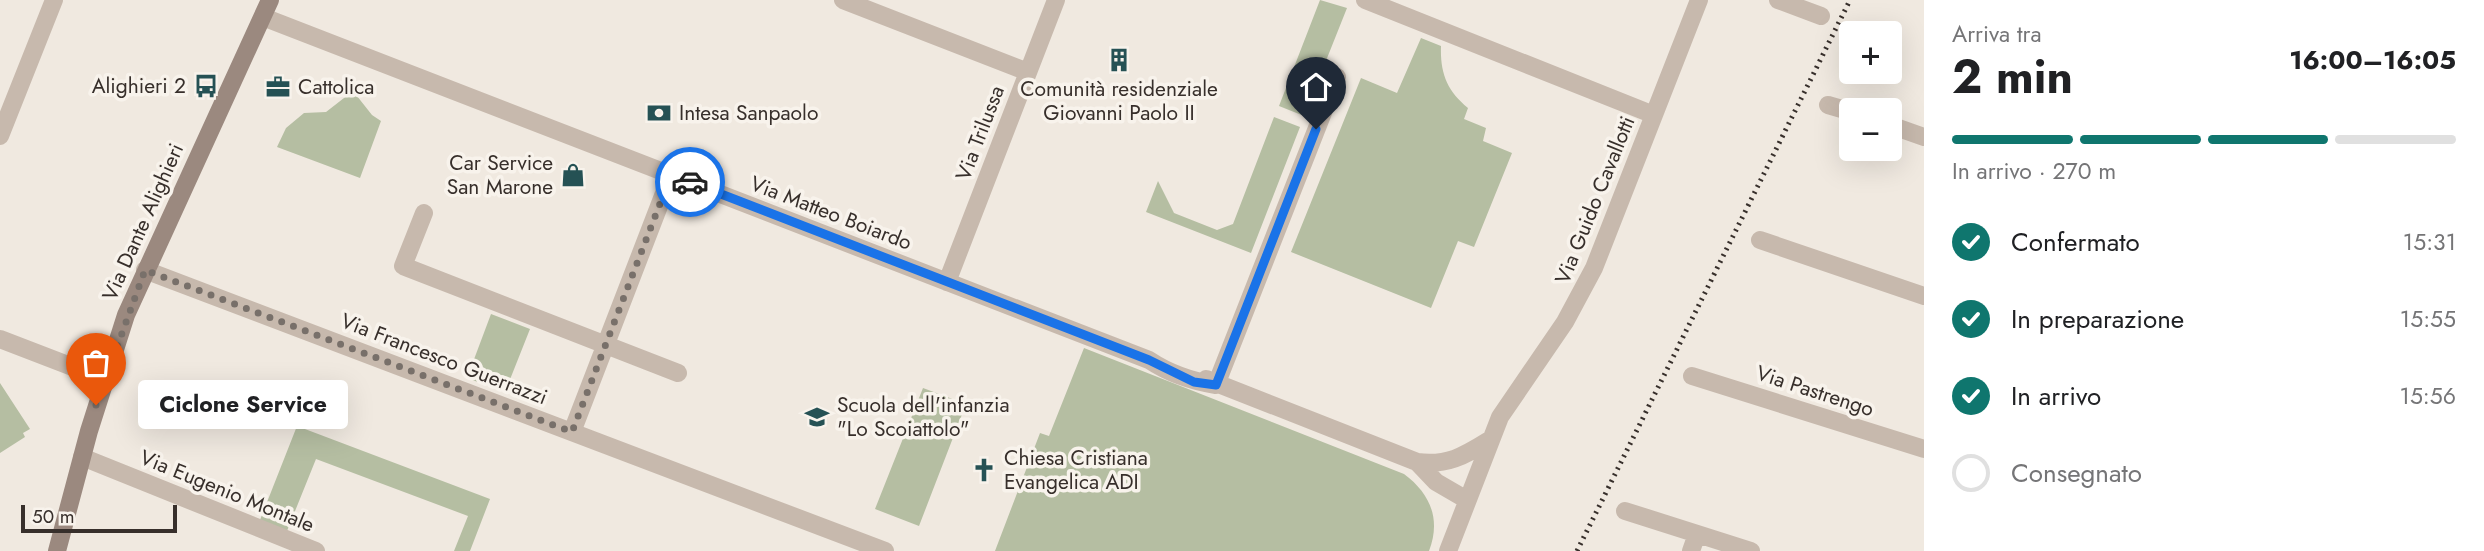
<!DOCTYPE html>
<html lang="it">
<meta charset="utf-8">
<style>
:root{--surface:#fff;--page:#f2f2f2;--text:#202124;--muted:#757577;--line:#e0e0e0;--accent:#0f766e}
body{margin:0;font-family:Jost,sans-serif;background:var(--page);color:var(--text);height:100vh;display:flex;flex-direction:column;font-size:26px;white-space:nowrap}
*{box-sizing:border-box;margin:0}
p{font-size:23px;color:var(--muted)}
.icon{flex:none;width:38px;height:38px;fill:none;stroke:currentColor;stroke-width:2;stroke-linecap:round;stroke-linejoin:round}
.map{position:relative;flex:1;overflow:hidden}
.sheet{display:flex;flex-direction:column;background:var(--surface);width:560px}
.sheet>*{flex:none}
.tools{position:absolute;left:1839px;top:21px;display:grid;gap:14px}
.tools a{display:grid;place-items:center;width:63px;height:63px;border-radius:7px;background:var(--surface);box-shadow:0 7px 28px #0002;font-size:35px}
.scale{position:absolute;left:21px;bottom:18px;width:156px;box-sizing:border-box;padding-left:7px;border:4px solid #372f2b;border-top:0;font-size:19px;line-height:24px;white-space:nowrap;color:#372f2b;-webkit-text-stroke:5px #f8f3ec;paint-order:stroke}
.pin{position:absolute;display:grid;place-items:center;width:60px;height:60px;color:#fff;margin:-72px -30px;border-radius:50% 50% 50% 0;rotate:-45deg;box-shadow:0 0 7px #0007}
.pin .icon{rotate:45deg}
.courier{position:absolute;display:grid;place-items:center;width:70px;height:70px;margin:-35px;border:5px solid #1a73e8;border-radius:50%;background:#fff;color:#222;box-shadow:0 2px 9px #0007}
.bubble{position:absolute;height:49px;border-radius:7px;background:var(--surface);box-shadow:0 7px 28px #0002;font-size:23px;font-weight:700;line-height:49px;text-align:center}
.head em{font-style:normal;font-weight:700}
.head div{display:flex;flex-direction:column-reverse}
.head{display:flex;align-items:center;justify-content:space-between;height:119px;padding:0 28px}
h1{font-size:46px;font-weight:700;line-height:52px}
.bar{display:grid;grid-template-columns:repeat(4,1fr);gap:10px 7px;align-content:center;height:84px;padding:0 28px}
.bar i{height:9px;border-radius:5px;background:var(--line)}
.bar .active{background:var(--accent)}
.bar p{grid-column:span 4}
ol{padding:0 28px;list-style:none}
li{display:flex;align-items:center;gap:21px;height:77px}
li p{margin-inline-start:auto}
li .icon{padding:7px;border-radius:50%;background:var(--accent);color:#fff;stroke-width:4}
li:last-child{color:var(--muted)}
li i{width:38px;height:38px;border:4px solid var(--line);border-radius:50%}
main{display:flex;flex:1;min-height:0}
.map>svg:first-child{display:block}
.green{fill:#b5bea2}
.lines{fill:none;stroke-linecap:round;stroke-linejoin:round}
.street{stroke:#c7b9ad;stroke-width:18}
.secondary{stroke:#9b897f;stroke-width:18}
.rail{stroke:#372f2b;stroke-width:5;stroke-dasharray:2 5;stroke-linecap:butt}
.done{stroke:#78706a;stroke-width:7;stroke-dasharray:0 12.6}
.route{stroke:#1a73e8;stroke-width:9}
.labels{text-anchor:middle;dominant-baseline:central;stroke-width:7;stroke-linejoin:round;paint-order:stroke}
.poi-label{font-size:21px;fill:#372f2b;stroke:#f8f3ec;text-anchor:start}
.street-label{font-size:21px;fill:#372f2b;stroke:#f8f3ec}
</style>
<main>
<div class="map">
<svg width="1924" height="551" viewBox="0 0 1924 551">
<rect width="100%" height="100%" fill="#f0e9e0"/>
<path class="green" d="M1320,0L1347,8L1304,116L1279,106Z
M1421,38L1441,46C1440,73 1447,91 1468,108L1464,119L1486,128L1483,141L1512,153L1474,247L1458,241L1431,308L1291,252L1361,78L1397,93Z
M353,91L372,115L381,121L360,178L277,147L286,128L304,113L326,112Z
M1274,117L1300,127L1251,253L1146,212L1158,181L1174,213L1217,230L1233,224Z
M491,314L530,329L505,392L467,378Z
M1084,348L1404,474C1431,494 1441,520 1429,551H995L1040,433L1049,436Z
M0,383L30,429L23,433L25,437L0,453Z
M923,388L966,404L919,526L875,509Z
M297,426L490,499L470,551H454L468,516L316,459L287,531L260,520Z"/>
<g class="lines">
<path class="street" d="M843,0L1028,72
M1365,0L1654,115
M1778,0L1821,16
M263,17L1149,360C1170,374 1191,381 1216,385
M1828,105L1852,112
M1890,125L1924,137
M0,136L54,0
M424,213L403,266L678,373
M1760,240L1924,296
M145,270L885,551
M947,282L1056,0
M0,339L104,379
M1692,376L1924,449
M1206,379L1417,462C1447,466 1464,456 1488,441
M1216,385L1337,77
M572,432L671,175
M82,457L316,551
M1417,462L1436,482L1467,500
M1625,511L1751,551
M1448,551L1500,417L1565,322L1594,268L1699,0
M1691,551L1697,534"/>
<path class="secondary" d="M57,551L89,431L126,315L270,0"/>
<path class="rail" d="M1577,551L1850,0"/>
</g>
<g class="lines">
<path class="done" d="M96,405L145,270L572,432L671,175L690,182"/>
<path class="route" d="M690,182L1149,360L1194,382L1216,385L1316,129"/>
</g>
<defs>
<g id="building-bare" transform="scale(1.89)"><path d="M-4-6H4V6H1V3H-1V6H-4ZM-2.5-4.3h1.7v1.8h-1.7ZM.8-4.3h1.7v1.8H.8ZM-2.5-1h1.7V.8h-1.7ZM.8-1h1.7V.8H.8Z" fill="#255154" stroke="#f8f3ec" stroke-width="2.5" paint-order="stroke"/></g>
<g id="bus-bare" transform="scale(1.89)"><path d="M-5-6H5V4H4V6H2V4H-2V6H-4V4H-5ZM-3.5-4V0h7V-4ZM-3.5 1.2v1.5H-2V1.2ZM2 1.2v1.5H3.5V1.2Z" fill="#255154" stroke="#f8f3ec" stroke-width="2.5" paint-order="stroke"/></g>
<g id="office-bare" transform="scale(1.89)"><path d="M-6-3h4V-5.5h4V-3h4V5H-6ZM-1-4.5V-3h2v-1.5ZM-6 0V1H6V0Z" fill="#255154" stroke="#f8f3ec" stroke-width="2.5" paint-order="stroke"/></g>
<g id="bank-bare" transform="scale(1.89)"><path d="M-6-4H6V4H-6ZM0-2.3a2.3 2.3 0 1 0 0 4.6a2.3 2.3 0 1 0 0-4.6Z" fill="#255154" stroke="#f8f3ec" stroke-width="2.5" paint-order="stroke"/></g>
<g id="shop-bare" transform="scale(1.89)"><path d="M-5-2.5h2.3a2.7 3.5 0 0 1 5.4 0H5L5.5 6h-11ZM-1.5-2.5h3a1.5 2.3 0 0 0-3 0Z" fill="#255154" stroke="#f8f3ec" stroke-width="2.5" paint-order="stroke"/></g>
<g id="school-bare" transform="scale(1.89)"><path d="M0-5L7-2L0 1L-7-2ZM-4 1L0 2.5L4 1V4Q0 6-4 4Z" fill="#255154" stroke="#f8f3ec" stroke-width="2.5" paint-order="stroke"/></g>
<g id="church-bare" transform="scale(1.89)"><path d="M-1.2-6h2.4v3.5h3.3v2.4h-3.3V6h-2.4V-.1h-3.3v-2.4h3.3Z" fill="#255154" stroke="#f8f3ec" stroke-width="2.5" paint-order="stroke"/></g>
</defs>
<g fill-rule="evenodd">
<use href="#building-bare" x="1119" y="60"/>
<use href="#bus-bare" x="206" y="86"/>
<use href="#office-bare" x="278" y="87"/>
<use href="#bank-bare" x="659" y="113"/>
<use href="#shop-bare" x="573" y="175"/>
<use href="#school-bare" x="817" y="417"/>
<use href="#church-bare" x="984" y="470"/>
</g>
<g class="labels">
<g class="poi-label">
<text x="186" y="86" text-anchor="end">Alighieri 2</text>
<text x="298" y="87">Cattolica</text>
<text x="1119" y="89" text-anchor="middle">Comunità residenziale<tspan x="1119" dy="24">Giovanni Paolo II</tspan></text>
<text x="679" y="113">Intesa Sanpaolo</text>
<text x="553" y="163" text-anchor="end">Car Service<tspan x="553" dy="24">San Marone</tspan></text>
<text x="837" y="405">Scuola dell'infanzia<tspan x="837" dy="24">"Lo Scoiattolo"</tspan></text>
<text x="1004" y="458">Chiesa Cristiana<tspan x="1004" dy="24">Evangelica ADI</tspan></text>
</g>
<g class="street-label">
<text transform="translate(980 133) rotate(-69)">Via Trilussa</text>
<text transform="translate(1595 200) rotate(-68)">Via Guido Cavallotti</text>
<text transform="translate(831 213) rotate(21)">Via Matteo Boiardo</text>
<text transform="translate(143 222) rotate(-66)">Via Dante Alighieri</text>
<text transform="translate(444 359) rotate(21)">Via Francesco Guerrazzi</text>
<text transform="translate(1815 391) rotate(18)">Via Pastrengo</text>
<text transform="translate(227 491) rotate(22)">Via Eugenio Montale</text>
</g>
</g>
</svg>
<div class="tools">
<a>+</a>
<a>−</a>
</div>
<div class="scale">50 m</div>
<div class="pin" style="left:96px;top:405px;background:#ea580c"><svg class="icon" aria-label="bag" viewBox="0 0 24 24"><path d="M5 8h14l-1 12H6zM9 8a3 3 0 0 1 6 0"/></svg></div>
<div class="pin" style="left:1316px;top:129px;background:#1f2937"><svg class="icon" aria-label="home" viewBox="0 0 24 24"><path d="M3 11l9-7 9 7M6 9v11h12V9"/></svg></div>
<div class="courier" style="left:690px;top:182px"><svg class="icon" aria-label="car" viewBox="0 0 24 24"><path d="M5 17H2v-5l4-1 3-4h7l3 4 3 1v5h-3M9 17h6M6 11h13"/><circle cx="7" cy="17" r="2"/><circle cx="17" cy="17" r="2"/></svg></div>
<div class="bubble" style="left:138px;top:380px;width:210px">Ciclone Service</div>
</div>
<section class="sheet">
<div class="head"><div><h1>2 min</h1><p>Arriva tra</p></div><em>16:00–16:05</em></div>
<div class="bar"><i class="active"></i><i class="active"></i><i class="active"></i><i></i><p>In arrivo · 270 m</p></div>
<ol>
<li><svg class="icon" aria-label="check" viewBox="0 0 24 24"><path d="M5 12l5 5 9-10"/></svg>Confermato<p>15:31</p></li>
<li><svg class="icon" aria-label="check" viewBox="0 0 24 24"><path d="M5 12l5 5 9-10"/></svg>In preparazione<p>15:55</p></li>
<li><svg class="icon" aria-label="check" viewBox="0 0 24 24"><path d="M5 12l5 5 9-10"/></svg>In arrivo<p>15:56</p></li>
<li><i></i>Consegnato</li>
</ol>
</section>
</main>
